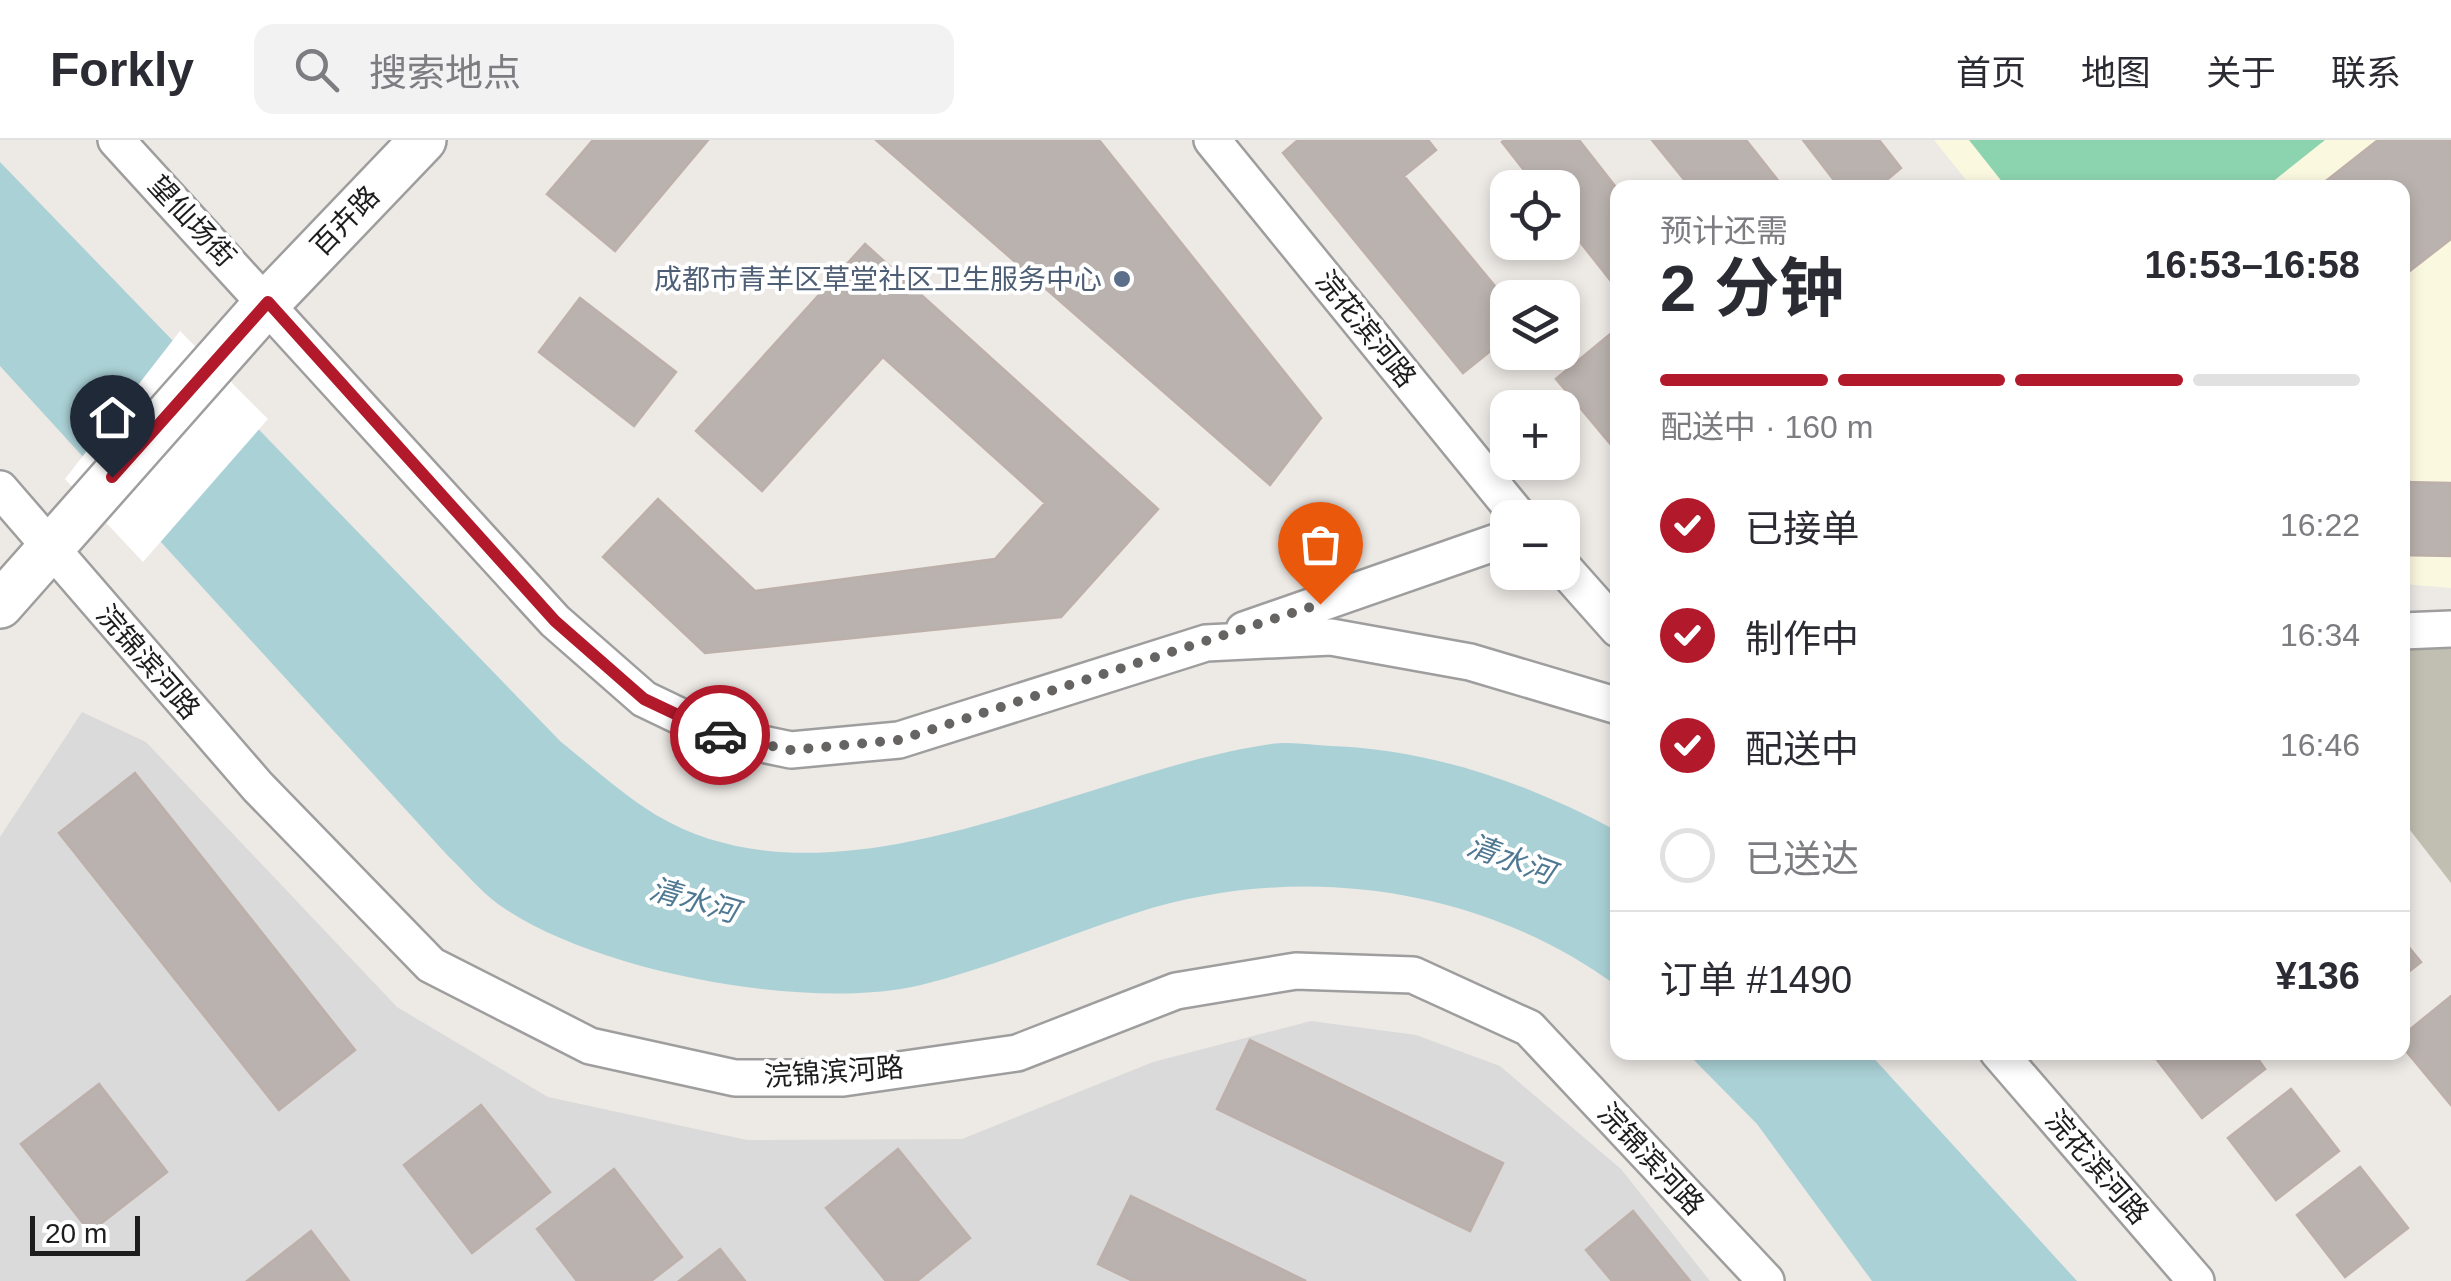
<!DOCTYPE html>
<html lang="zh">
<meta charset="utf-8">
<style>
:root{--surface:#fff;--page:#f2f2f3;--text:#2b2b33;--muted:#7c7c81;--line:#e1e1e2;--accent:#b2192b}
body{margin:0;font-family:Helvetica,"Noto Sans SC",sans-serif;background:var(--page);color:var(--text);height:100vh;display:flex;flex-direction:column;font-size:38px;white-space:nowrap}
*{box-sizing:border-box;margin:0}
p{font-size:32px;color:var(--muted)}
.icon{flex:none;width:55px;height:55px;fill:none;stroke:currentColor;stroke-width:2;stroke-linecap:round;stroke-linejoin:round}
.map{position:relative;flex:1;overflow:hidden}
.drawer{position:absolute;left:1610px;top:40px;width:800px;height:880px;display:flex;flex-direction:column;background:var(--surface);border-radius:20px;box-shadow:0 5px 15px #0003}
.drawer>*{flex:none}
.tools{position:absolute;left:1490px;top:30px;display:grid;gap:20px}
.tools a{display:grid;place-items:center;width:90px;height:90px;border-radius:20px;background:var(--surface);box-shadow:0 5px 15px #0003;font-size:50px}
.scale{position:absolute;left:30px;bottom:25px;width:110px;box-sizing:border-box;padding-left:10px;border:5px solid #1d1d1d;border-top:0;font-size:28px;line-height:35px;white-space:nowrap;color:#1d1d1d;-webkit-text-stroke:8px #fff;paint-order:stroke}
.pin{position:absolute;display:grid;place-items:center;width:85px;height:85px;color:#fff;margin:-102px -42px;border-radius:50% 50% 50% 0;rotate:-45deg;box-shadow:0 0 10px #0007}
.pin .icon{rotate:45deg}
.courier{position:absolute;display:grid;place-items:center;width:100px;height:100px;margin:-50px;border:8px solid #b2192b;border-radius:50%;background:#fff;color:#222;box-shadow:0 2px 12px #0007}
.overview em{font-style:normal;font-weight:700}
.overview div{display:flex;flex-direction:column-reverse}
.overview{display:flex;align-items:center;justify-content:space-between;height:170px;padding:0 50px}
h1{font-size:65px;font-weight:700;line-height:75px}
.bar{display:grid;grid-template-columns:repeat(4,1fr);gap:15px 10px;align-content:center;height:120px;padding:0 50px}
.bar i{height:12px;border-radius:8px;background:var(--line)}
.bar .selected{background:var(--accent)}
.bar p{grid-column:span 4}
.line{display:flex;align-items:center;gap:25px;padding:0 50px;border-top:2px solid var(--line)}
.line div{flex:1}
ol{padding:0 50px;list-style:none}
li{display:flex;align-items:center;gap:30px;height:110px}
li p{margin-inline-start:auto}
li .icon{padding:10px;border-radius:50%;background:var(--accent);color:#fff;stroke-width:4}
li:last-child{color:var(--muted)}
li i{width:55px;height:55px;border:5px solid var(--line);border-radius:50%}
header{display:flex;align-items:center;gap:60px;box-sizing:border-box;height:140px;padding:0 50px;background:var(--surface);border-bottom:2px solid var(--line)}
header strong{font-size:48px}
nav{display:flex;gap:55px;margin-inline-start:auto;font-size:35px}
.search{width:700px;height:90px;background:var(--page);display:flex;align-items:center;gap:25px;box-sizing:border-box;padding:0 35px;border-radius:20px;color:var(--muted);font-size:38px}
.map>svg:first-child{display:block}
.residential{fill:#dbdadb}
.education{fill:#fbf8e0}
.construction{fill:#c1bfb1}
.pitch{fill:#8cd3af}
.water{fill:#aad1d6}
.pier{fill:#fff}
.building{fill:#bab2ae;stroke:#bdafa9;stroke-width:2.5}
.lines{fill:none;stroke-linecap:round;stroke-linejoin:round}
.minor-casing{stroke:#9e9e9e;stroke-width:40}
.tertiary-casing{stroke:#9e9e9e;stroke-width:50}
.minor{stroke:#fff;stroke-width:35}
.tertiary{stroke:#fff;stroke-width:45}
.done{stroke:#666463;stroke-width:10;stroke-dasharray:0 18}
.route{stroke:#b2192b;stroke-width:12}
.service-dot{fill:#5c6f8a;stroke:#fff;stroke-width:4}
.labels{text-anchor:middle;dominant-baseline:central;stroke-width:8;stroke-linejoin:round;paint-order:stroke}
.street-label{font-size:28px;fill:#1d1d1d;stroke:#fff}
.service-label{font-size:28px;fill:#4e5e75;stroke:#fff;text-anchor:end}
.water-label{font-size:30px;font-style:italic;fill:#4f7893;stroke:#fff}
</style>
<header>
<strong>Forkly</strong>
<div class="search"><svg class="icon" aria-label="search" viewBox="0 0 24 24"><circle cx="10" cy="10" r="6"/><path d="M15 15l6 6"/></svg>搜索地点</div>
<nav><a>首页</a><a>地图</a><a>关于</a><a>联系</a></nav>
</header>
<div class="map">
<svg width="2451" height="1141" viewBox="0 0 2451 1141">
<rect width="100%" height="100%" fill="#ede9e5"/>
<path class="residential" d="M82,572L146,602L397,867L548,957L747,1000L962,999L1153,922L1311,881L1416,895L1500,926L1621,1029L1710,1141H0V697Z"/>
<path class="education" d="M1934,0H2451V448L2403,444L2402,48L1972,47Z"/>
<path class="construction" d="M2451,495V743L2403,681V501Z"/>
<path class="pitch" d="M1969,0H2325L2266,47L2007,48Z"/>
<path class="water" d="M0,22L560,601C591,626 622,654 656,675C837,782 1083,631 1271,604C1290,601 1312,605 1331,606C1434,610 1527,643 1617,691V846C1481,746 1297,721 1136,773C1064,796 994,827 921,845C809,872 592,832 498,764C480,751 465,732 449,717L0,226Z
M1687,913H1869L2077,1141H1872L1757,984Z"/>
<path class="pier" d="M180,191L268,279L143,422L65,339Z"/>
<path class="building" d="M593,0H708L615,111L547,54Z
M876,0H1099L1321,278L1270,345Z
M1298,0H1428L1436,10L1404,36L1508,162V197L1463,233L1283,13Z
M1505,0H1579L1618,50V150L1562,79V48H1538L1502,2Z
M1652,0H1746L1784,48H1691Z
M1803,0H1879L1901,28L1877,48H1840Z
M2378,0H2451V99L2402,137V48H2317Z
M865,104L1158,369L1061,477L705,513L603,417L658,359L755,451L995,419L1045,363L883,217L762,351L696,291Z
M580,158L676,232L634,286L539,212Z
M1614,191L1618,195V313L1556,239Z
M2402,342L2451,343V416L2402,415Z
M135,633L355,910L279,970L59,693Z
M2402,799L2421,822L2402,837Z
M2451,856V965L2402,906V896Z
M1250,900L1503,1023L1470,1091L1217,969Z
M2159,912H2253L2265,929L2202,978L2154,916Z
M99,944L167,1032L90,1092L21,1004Z
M2291,949L2339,1011L2276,1060L2228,998Z
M481,965L550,1052L472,1113L404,1025Z
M898,1009L970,1098L917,1141H886L826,1068Z
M2360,1027L2408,1088L2345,1137L2297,1075Z
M614,1029L682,1117L651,1141H577L537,1089Z
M1131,1056L1306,1141H1133L1098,1124Z
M1633,1071L1690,1141H1612L1586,1110Z
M311,1091L349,1141H247Z
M720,1109L745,1141H679Z"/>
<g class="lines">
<g class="minor-casing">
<path id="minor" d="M116,0L555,481L644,559L719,595L791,610L899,600L1206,503L1331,497L1470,522L1618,566
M1212,0L1520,378
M0,349L258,647L431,825L590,906L735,938H843L1017,913L1176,851L1296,831L1413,835L1529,888L1766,1141
M1562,426L1618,489
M1244,490L1508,398
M2402,491L2451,489
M1998,912L2196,1141"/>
</g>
<g class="tertiary-casing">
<path id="tertiary" d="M0,465L268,162L423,0"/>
</g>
<use href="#minor" class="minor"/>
<use href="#tertiary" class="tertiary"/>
</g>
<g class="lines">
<path class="done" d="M720,595L791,610L899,600L1320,464"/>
<path class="route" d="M112,337L268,162L555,481L644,559L720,595"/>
</g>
<circle class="service-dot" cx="1122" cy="139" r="10"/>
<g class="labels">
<g class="street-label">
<text transform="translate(192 81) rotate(47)">望仙场街</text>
<text transform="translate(345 81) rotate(-46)">百卉路</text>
<text transform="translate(1366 189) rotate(51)">浣花滨河路</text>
<text transform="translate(148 522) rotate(49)">浣锦滨河路</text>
<text transform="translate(834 932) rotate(-4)">浣锦滨河路</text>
<text transform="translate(1651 1019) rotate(47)">浣锦滨河路</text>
<text transform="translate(2097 1027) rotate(49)">浣花滨河路</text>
</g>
<g class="service-label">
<text x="1102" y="139">成都市青羊区草堂社区卫生服务中心</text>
</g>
<g class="water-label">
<text transform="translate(1511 719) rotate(20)">清水河</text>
<text transform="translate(694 760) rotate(16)">清水河</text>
</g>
</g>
</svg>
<div class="tools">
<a><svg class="icon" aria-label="locate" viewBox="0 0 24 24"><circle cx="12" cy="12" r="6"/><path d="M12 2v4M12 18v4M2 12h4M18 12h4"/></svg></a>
<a><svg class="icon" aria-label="layers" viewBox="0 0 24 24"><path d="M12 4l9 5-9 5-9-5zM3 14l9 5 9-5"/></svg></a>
<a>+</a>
<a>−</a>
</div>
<div class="scale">20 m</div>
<div class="pin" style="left:1320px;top:464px;background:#ea580c"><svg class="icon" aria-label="bag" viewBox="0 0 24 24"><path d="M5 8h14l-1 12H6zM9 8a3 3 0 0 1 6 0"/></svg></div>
<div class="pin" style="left:112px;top:337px;background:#1f2937"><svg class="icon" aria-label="home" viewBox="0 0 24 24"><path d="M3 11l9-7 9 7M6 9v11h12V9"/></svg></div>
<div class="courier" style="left:720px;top:595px"><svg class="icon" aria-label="car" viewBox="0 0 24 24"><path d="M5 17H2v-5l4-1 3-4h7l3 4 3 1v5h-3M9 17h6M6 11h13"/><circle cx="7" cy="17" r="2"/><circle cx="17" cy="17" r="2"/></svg></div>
<section class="drawer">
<div class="overview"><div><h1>2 分钟</h1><p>预计还需</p></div><em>16:53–16:58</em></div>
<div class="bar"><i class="selected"></i><i class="selected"></i><i class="selected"></i><i></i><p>配送中 · 160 m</p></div>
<ol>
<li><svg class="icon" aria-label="check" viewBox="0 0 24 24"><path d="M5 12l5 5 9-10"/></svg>已接单<p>16:22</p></li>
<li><svg class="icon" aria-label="check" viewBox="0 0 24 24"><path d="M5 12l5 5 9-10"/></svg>制作中<p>16:34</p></li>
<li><svg class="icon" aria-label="check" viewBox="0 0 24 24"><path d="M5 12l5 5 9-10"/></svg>配送中<p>16:46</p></li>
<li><i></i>已送达</li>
</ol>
<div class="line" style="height:130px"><div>订单 #1490</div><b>¥136</b></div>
</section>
</div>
